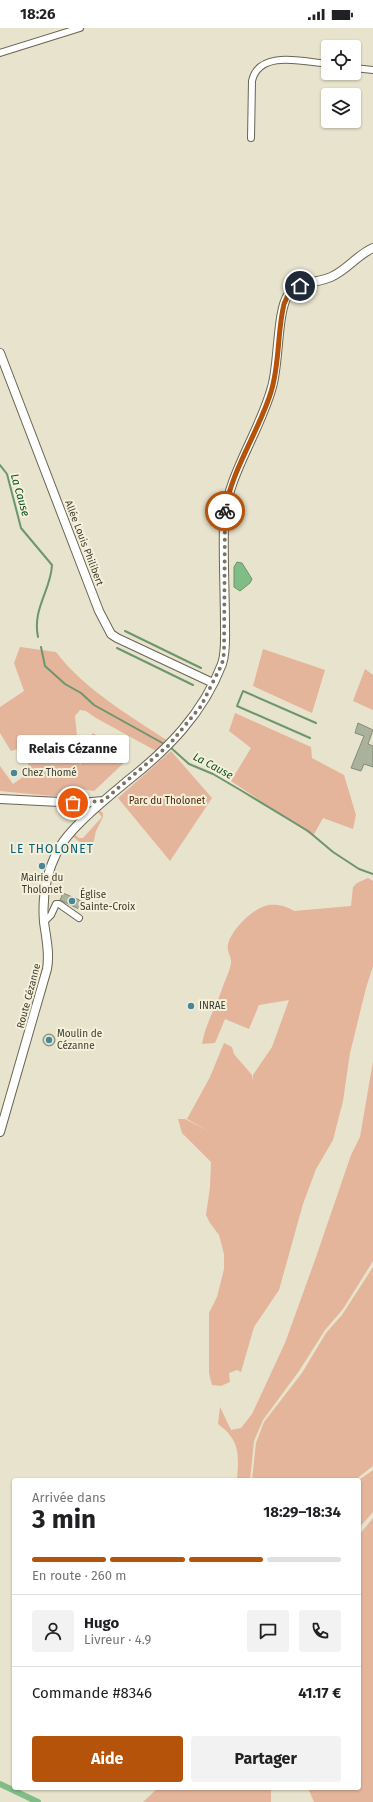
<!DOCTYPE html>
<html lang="fr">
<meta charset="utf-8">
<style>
:root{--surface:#fff;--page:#f2f2f2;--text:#202124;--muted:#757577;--line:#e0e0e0;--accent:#b45309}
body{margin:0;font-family:"Fira Sans",sans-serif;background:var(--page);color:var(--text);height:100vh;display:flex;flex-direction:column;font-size:15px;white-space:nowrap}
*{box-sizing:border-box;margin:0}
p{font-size:13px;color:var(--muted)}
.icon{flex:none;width:22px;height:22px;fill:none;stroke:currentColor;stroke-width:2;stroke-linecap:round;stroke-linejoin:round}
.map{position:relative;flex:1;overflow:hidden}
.details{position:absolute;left:12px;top:1450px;width:349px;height:312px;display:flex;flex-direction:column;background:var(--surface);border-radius:4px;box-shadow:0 1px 3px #0004}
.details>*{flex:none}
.fabs{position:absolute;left:321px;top:12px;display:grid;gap:8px}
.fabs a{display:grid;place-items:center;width:40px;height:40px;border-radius:4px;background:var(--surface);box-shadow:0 1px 3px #0004;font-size:20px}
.pin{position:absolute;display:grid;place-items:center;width:34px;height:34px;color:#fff;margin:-17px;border:2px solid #fff;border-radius:50%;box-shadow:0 1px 4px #0007}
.courier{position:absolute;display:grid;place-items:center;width:40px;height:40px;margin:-20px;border:3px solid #b45309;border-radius:50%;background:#fff;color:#222;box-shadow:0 1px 5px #0007}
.bubble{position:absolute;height:28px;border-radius:4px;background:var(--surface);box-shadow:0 1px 3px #0004;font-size:13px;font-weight:700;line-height:28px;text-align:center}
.headline em{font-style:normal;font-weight:700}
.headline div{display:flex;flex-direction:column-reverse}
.headline{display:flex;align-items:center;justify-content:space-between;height:68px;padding:0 20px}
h1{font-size:26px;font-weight:700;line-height:30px}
.bar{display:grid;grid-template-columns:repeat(4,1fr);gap:6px 4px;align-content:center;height:48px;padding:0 20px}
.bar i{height:5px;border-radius:3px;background:var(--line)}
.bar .active{background:var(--accent)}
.bar p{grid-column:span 4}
.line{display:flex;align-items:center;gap:10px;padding:0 20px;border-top:1px solid var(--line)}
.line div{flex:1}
.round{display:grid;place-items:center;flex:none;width:42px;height:42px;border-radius:4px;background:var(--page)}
.primary-button{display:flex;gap:8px;margin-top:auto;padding:8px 20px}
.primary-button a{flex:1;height:46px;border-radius:4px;background:var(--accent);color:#fff;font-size:16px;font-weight:700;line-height:46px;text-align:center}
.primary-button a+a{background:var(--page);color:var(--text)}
.status{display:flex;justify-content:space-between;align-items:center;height:28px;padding:0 20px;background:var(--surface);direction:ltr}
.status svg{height:11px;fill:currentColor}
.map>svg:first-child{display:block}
.green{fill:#e4b49b}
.water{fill:#80bd86;stroke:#6c966c}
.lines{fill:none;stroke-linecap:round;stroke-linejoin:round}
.stream{stroke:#6c966c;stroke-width:2}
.canal{stroke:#80bd86;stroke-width:6}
.building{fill:#aab19c;stroke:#848b77}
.minor-casing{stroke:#6a6653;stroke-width:8}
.tertiary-casing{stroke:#6a6653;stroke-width:10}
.minor{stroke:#fff;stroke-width:6}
.tertiary{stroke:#fff;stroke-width:8}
.done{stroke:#787568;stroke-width:4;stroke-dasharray:0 7.2}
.route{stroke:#b45309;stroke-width:5}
.poi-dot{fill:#47879b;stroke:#f4f0da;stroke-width:1.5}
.labels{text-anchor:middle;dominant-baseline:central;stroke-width:4;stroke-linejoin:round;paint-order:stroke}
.street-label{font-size:10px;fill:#3c3a31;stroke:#f4f0da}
.poi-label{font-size:10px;fill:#3c3a31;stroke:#f4f0da;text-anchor:start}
.park-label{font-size:10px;fill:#4f2305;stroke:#f4f0da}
.water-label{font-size:11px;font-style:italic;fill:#074d1a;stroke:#f4f0da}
.quarter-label{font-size:12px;letter-spacing:1px;fill:#075f74;stroke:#f4f0da}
</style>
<div class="status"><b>18:26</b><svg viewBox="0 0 49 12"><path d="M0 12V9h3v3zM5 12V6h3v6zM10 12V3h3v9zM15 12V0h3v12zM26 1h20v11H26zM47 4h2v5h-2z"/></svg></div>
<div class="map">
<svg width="373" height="1774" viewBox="0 0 373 1774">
<rect width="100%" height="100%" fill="#e7e3cd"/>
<path class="green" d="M20,619L56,624C85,662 129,687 168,713L158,724L96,690L86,683L80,682L75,688L80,738L89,710L93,705L129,730L94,763L80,761L62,769L0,763V738L13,756L30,744L24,719L11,723L0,705V679L24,663L14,635Z
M263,621L325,642L312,685L253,658Z
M365,641L373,647V682L353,673Z
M235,685L311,719L312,730L344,747L356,787L353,801L323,790L313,808L231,753L251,720L229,703Z
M171,723L212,770L170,833L118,770Z
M99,782L103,785V789L96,803L92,821L86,819L72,808L74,806L79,810H83L102,789L97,783Z
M368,850L373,853V938L366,960L350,1025L343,1073L333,1112L316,1141L303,1176L279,1262L254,1299L241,1344L237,1342L229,1345L230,1354L221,1358L212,1357L209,1345V1285L217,1269L224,1241V1226L219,1207L210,1195L206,1187L210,1159L211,1134L182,1105L178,1091H185L208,1103L187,1091L210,1049L224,1015L232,1019L234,1026L252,1047V1054L253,1047L272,1019L289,972L259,977L249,1001L225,991L215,1015L202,1016C205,997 216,979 222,961C225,952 230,943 231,935C232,929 226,923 228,917C230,904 251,882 265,878C274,875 287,878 294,883L351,878L353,859L357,855Z
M373,1033V1233L343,1281L325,1302L299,1343L263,1392L254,1413L250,1452H237C239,1426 240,1412 218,1396L220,1379L231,1402L241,1400L252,1386L285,1315L315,1232L351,1127L360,1109Z
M373,1239V1438L355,1452H252L256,1415L264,1394L302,1345L326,1305L342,1287Z
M373,1442V1484L359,1500V1452Z
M373,1490V1774H314L308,1760H359V1507Z
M158,1760H271V1774H143Z"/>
<path class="water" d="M237,534L242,535L252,551L250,555L240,563L234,559V539Z"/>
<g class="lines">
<path class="stream" d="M0,437L7,446L21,500L52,537C51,562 32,581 38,609
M125,603L201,640
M41,619L45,638L65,656L81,665L94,677L166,717
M117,620L193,657
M310,710L237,678L243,663L316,695
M170,719L189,736L213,746L242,763L308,803L333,824L359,841L373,846"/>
<path class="canal" d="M0,1756L38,1774"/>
</g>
<path class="building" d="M358,695L373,702L368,716L373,718V739L364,736L361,743L351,740L364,708L355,705Z
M63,865L84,874L81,882L60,872Z
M43 1012a6 6 0 1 1 12 0a6 6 0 1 1-12 0Z"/>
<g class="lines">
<g class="minor-casing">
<path id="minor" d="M0,25L80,0
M354,40L373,42
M251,110L252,53C259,21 305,34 328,36
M44,894L51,887L56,876H59L79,890"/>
</g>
<g class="tertiary-casing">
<path id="tertiary" d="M0,325L99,583L111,606L117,610L213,655
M0,771L80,775L103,773
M0,1104L47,941C50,925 46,910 44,894C42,870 46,846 57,824C68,801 106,771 126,754C167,722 203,686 222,636C226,625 225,610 225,598C225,564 223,530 224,495C226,449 260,404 272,359C279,336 277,283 288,267C298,254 317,255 331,249C347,242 357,227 373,220"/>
</g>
<use href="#minor" class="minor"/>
<use href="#tertiary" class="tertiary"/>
</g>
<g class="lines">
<path class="done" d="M73,775L103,773L169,717L201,678L222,636L224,625L225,483"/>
<path class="route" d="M225,483C231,443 259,403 271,364C280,335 277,305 284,276L288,267L300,258"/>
</g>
<g class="poi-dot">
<circle cx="14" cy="745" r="4"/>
<circle cx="42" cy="838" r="4"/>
<circle cx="72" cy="873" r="4"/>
<circle cx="191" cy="978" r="4"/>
<circle cx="49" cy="1012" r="4"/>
</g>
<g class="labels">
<g class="street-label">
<text transform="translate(84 515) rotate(69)">Allée Louis Philibert</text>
<text transform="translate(29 968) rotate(-75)">Route Cézanne</text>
</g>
<g class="poi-label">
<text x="22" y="745">Chez Thomé</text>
<text x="42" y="850" text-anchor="middle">Mairie du<tspan x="42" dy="12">Tholonet</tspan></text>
<text x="80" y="867">Église<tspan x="80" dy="12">Sainte-Croix</tspan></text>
<text x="199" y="978">INRAE</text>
<text x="57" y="1006">Moulin de<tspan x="57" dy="12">Cézanne</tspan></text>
</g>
<g class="park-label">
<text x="167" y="773">Parc du Tholonet</text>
</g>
<g class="water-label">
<text transform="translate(20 467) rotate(74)">La Cause</text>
<text transform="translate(213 738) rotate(28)">La Cause</text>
</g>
<g class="quarter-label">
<text x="52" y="821">LE THOLONET</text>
</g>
</g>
</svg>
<div class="fabs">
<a><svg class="icon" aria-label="locate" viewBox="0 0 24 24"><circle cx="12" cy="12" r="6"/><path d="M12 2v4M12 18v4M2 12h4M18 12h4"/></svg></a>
<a><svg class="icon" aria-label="layers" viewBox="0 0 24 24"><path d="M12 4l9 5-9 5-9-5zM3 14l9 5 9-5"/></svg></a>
</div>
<div class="pin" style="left:73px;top:775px;background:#ea580c"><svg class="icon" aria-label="bag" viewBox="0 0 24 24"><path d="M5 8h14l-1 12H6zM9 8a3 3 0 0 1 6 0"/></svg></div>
<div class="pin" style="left:300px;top:258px;background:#1f2937"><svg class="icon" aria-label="home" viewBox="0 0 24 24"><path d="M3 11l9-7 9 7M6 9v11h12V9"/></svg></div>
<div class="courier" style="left:225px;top:483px"><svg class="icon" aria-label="bike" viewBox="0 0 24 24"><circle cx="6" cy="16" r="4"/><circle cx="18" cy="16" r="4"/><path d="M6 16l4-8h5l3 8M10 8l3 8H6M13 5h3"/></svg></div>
<div class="bubble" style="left:17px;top:707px;width:112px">Relais Cézanne</div>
<section class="details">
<div class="headline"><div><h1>3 min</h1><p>Arrivée dans</p></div><em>18:29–18:34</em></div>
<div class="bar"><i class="active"></i><i class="active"></i><i class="active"></i><i></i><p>En route · 260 m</p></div>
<div class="line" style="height:72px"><a class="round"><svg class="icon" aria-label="person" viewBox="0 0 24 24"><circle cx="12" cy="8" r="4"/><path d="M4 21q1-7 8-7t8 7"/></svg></a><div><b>Hugo</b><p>Livreur · 4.9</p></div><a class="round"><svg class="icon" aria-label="chat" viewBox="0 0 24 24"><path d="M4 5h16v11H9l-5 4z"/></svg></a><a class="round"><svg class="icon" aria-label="phone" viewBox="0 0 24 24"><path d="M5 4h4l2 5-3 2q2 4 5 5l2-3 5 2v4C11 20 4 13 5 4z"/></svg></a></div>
<div class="line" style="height:52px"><div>Commande #8346</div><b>41.17 €</b></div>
<div class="primary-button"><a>Aide</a><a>Partager</a></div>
</section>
</div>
